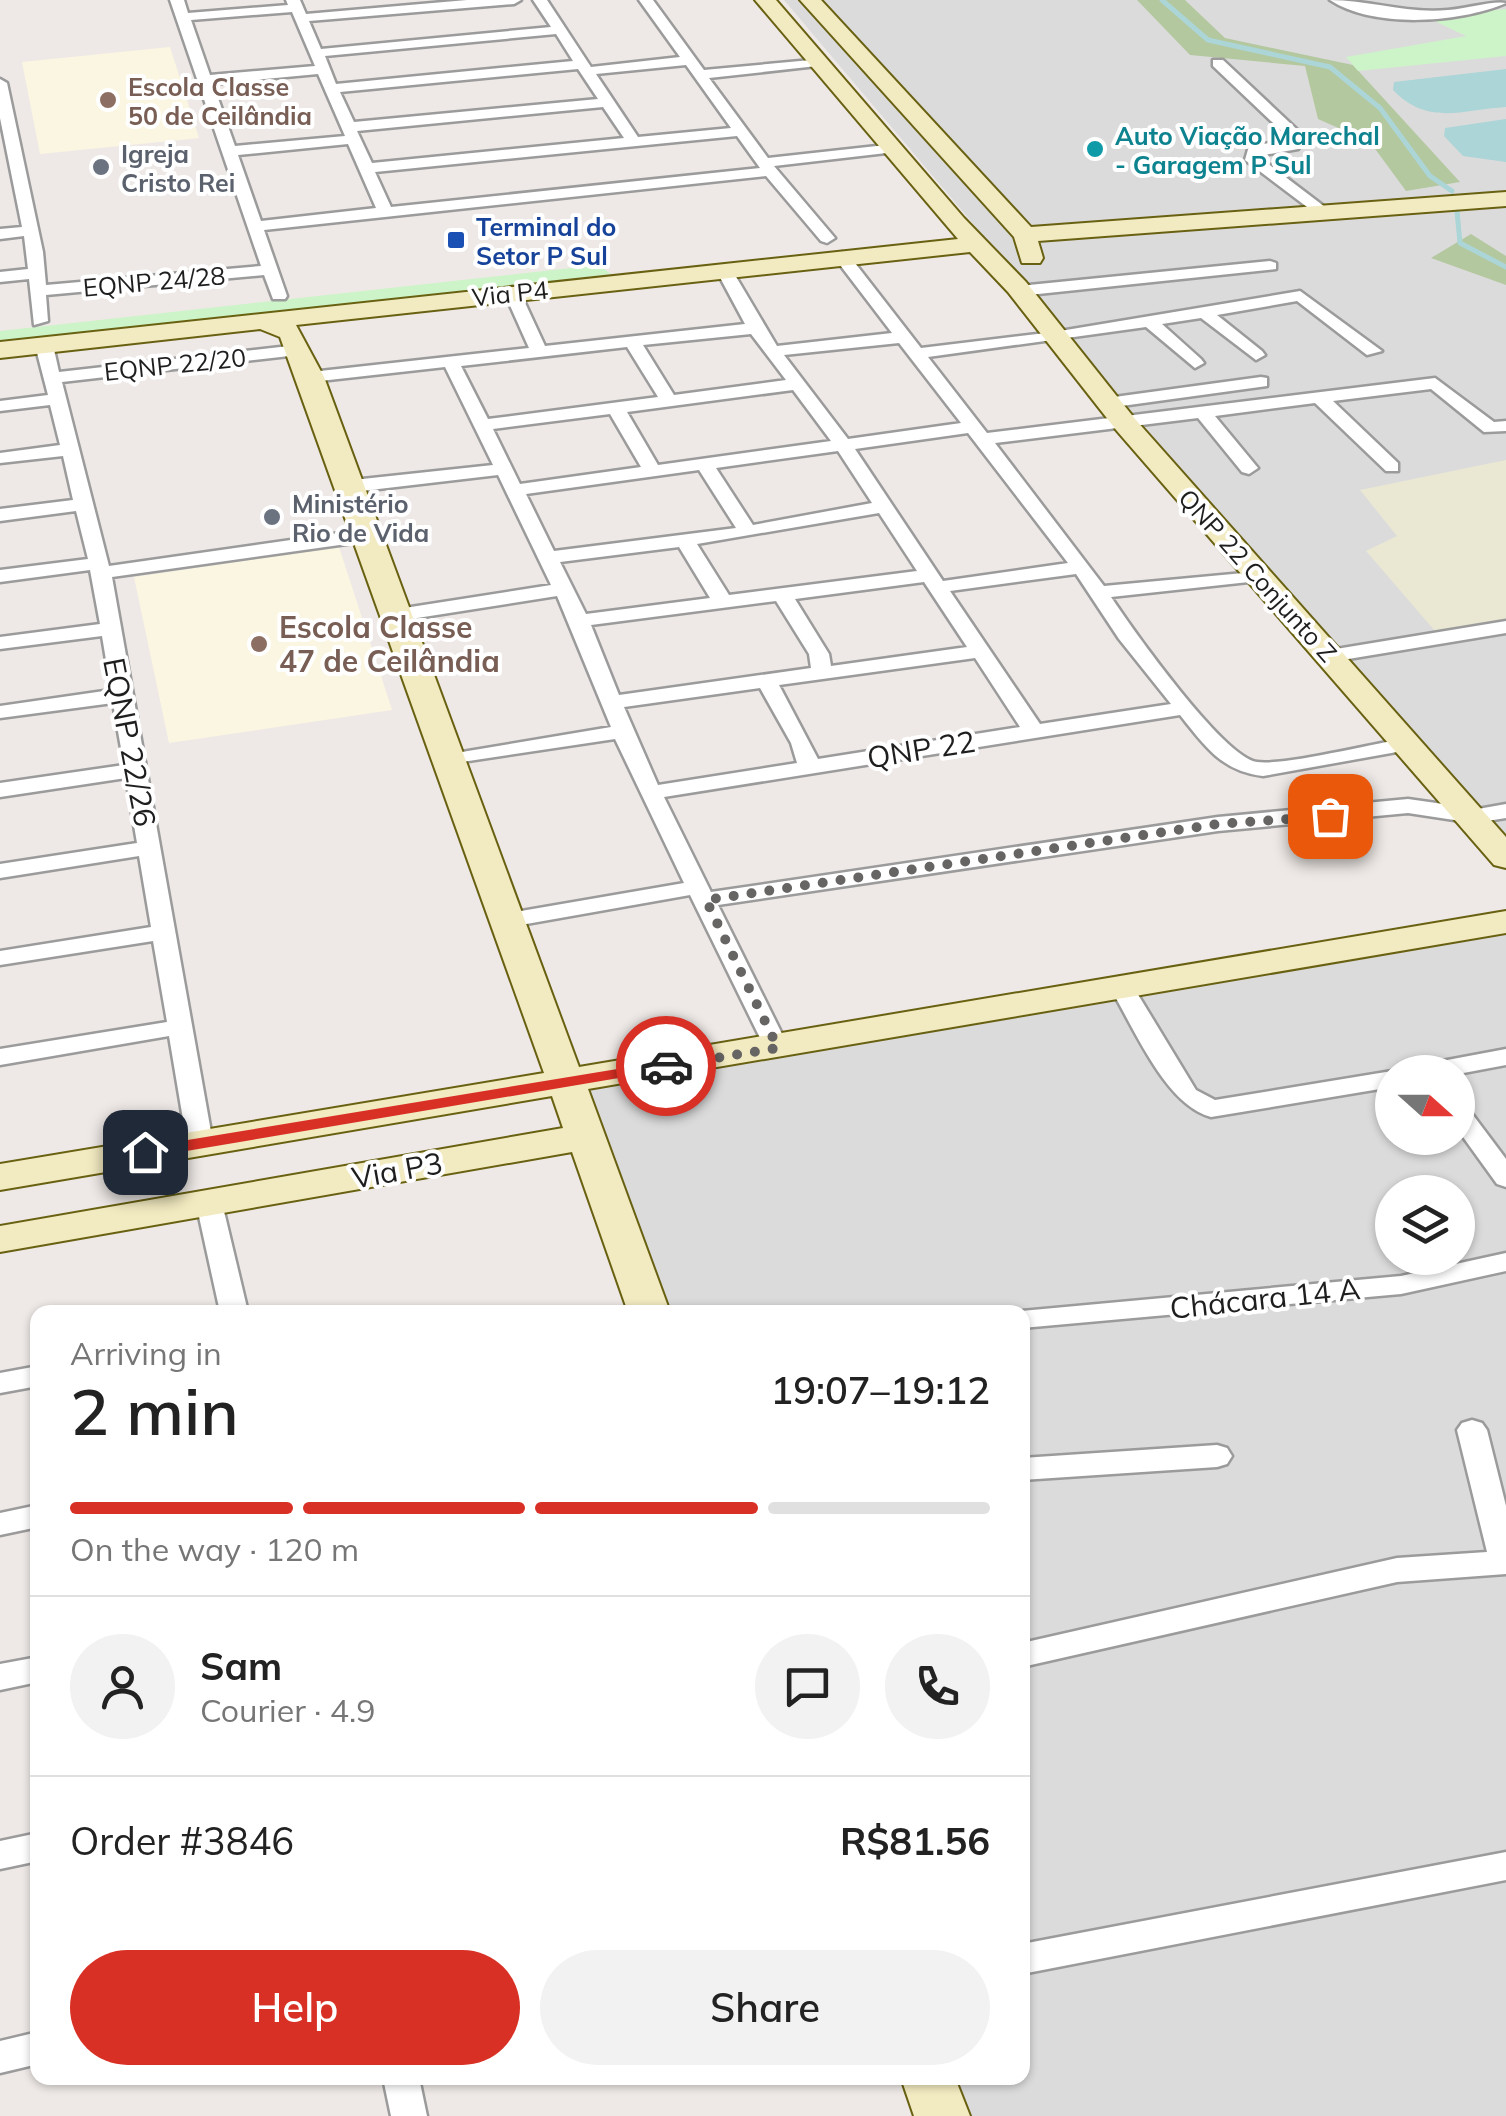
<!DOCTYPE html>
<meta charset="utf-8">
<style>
:root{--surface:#fff;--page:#f2f2f2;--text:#222;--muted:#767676;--line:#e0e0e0;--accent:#d93025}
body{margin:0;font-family:Mulish,sans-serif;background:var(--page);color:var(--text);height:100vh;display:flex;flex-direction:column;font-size:38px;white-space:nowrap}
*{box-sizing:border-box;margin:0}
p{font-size:32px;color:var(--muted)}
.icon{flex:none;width:55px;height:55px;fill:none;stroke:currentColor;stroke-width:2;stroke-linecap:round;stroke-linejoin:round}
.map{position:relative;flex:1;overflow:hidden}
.panel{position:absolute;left:30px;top:1305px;width:1000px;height:780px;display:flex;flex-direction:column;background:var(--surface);border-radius:20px;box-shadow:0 2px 8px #0004}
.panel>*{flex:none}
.needle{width:65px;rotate:111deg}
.tools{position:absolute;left:1375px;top:1055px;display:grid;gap:20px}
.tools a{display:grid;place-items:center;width:100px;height:100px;border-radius:50%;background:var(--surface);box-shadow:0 2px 8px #0004;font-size:50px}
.pin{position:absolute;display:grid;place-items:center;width:85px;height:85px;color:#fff;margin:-42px;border-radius:20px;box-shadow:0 5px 15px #0006}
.courier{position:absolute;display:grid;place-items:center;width:100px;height:100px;margin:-50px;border:8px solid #d93025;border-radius:50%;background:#fff;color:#222;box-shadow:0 2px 12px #0007}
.headline em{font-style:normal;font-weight:600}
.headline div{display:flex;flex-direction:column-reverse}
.headline{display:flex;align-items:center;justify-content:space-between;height:170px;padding:0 40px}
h1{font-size:65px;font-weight:600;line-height:75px}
.bar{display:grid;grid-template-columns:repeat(4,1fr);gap:15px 10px;align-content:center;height:120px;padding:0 40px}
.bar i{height:12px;border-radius:8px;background:var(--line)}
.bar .active{background:var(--accent)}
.bar p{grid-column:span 4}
.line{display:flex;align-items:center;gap:25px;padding:0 40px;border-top:2px solid var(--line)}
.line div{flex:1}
.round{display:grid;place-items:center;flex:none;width:105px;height:105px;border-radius:52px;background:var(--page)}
.cta{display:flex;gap:20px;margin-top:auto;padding:20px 40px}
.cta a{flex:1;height:115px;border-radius:60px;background:var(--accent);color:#fff;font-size:40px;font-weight:600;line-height:115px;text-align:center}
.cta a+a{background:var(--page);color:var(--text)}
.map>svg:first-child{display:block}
.residential{fill:#dcdbdc;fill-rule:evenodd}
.education{fill:#fbf6e1}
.farmland{fill:#eae8d3}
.forest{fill:#b4c89f}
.park{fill:#cdf3c8}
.water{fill:#abd5d6}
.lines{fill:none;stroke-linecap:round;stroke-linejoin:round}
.stream{stroke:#abd5d6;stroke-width:5}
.street-casing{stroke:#9b9b9b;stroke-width:5}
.secondary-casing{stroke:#696112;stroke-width:4}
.street{fill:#fff;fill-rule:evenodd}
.secondary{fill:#f2eac0;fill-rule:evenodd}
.route{fill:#d93025}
.done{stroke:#676564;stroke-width:10;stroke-dasharray:0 18}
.education-dot{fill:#8d6e63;stroke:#fff;stroke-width:4}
.culture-dot{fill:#0f9aa8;stroke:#fff;stroke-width:4}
.worship-dot{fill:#6b7280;stroke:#fff;stroke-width:4}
.transit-dot{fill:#1a4fb4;stroke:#fff;stroke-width:4}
.labels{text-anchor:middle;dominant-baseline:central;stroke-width:8;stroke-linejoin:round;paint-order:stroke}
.far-education-label{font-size:25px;font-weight:bold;fill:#785e54;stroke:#fff;text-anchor:start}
.far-culture-label{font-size:25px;font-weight:bold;fill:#0d838f;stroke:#fff;text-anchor:start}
.far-worship-label{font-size:25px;font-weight:bold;fill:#5b616d;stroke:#fff;text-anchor:start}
.far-transit-label{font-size:25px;font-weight:bold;fill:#164399;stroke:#fff;text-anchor:start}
.far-street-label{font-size:25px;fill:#1e1e1e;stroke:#fff}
.education-label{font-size:30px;font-weight:bold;fill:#785e54;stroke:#fff;text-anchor:start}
.street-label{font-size:30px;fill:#1e1e1e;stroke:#fff}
</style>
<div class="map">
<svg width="1506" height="2116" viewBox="0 0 1506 2116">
<rect width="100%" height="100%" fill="#eee9e6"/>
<path class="residential" d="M784,0H1506V860L1424,757Z
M1506,912V2116H940L926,2078H1022V1312H649L566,1083ZM1392,1072H1458V1138H1392ZM1392,1192H1458V1258H1392Z"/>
<path class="education" d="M170,47L199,138L40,154L22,62Z
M339,547L392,710L169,743L134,577Z"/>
<path class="farmland" d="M1506,460V625L1441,638L1366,551L1397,536L1360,490Z"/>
<path class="forest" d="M1137,0H1185L1225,38L1353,65L1460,182L1406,191L1370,142L1318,119L1305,66L1190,55Z
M1471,234L1506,256V285L1431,258Z"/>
<path class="park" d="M1506,9V56L1358,71L1346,57L1466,36L1426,17Z
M598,265L611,274L0,345V331Z"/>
<path class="water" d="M1506,69V107C1461,110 1428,126 1393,90L1394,82Z
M1506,119V162L1463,156L1444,136L1445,128Z"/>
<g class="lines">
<path class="stream" d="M1162,0L1208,40L1330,67L1380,108L1430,176L1452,191
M1457,211L1460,243L1506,267"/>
<g class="street-casing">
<path id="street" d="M170,0H184L188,13L288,5L286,0H300L306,14L467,0H521L514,4L309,21L321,49L551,27L533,0H547L591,67L680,57L639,0H653L704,70L822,59V65L817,66L709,78L768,158L895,144L902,148L895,152L774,166L835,238L827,243L821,241L766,176L264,230L287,296L285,299H273L264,275L46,295L48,321L34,325L29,279L0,282V272L28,269L24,236L0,239V229L22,227L0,118V79L7,83L43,252L46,285L261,266ZM292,12L315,66L210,75L191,20ZM556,34L573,61L336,84L325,56ZM686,65L731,128L638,137L596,74ZM578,69L598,99L354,122L340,92ZM318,74L345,136L235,146L213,84ZM603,107L624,138L372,163L357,131ZM737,136L760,168L391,207L375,172ZM348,144L376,208L261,221L238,155Z
M1330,0C1370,0 1407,14 1448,10C1465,9 1494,0 1506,3C1460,23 1374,29 1330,0Z
M1213,60H1223L1305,137L1307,140L1298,149L1258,156L1325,207V213H1315L1245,160L1249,146L1291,140L1213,66Z
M842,252L848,254L921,348L1054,332L1300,291L1382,351L1367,355L1297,301L1217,315L1262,351L1265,355L1256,360L1201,318L1162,324L1201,359L1204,363L1195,368L1146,327L928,357L987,433L1435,378L1494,422L1506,421V431L1484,432L1431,389L1333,401L1398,463V471H1386L1315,403L1215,416L1258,468L1249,474L1242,472L1198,418L995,443L1104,586L1265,571V579L1258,581L1111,597C1133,630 1223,757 1257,762C1285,766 1375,743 1408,738L1419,744L1408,750L1263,776C1221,771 1205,746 1180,715L664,797L711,892L1218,817L1408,799L1478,809L1506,804V818L1474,823L1408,813L1218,831L718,905L789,1048L777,1056L765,1048L690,895L504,928L496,926L492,921L496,916L504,914L684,883L615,739L442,765L439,760L450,754L611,727L557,596L398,621L388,615L398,609L551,585L498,475L353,492L344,486L353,480L493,465L445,367L311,382L302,377L311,372L529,348L504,292L512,287L520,292L545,346L745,324L716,270L724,265L732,270L777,346L892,333L834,257ZM751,334L786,380L674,395L643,345ZM899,343L961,423L848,439L784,355ZM627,347L658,397L488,419L461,366ZM793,390L831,441L658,465L627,412ZM610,414L641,467L520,484L493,429ZM968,433L1068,563L943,581L855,449ZM838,451L872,503L753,525L716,468ZM699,470L736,528L554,551L526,494ZM879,513L917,571L729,595L697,544ZM679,547L710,598L586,614L560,562ZM1076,574L1119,639L1171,704L1040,724L950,591ZM924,582L967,647L831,666L829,654L795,599ZM776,601L809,654L811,668L619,695L591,625ZM975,658L1020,727L818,759L779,685ZM760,688L791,743L797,763L658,785L624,707Z
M1270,261L1276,263V269L1019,296L1011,291L1019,286Z
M44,340L53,345L59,372L298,345L307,350L298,355L62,382L109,566L368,529L378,535L368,541L112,577L213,1143L200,1151L187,1143L169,1036L0,1065V1049L167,1022L153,941L0,965V951L151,927L139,856L0,878V864L137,843L126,778L0,797V783L124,765L113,703L0,718V706L111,690L102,636L0,649V637L100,624L90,570L0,582V570L88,559L76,511L0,521V509L73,500L63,456L0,463V453L60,445L50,405L0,411V401L48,395L35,345Z
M1261,377L1267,378V386L1107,408L1098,403L1107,398Z
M1506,621V633L1330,662L1320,656L1330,650Z
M1122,981L1134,988L1196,1090L1215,1100L1392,1071L1397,1072H1392V1087L1211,1117C1165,1105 1134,1027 1110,988Z
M1506,1049V1065L1458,1074L1413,1072L1426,1064Z
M1458,1105L1467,1107L1506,1159V1187L1497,1184L1458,1130Z
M209,1194L222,1203L248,1312H220L196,1203Z
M1506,1253V1271L1401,1294L1022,1328V1312H1011L1401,1276Z
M38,1366V1386L0,1393V1373Z
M1472,1420L1482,1423L1487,1430L1506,1506V1574L1397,1582L1022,1667V1643L1397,1558L1487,1552L1457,1430L1462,1423Z
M1217,1445L1227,1448L1232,1456L1227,1464L1217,1467L1022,1480V1458Z
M38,1505V1527L0,1535V1513Z
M38,1657V1682L0,1690V1664Z
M38,1833V1861L0,1869V1841Z
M1506,1852V1880L1022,1974V1944Z
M38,2032V2064L0,2073V2041Z
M383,2078H419L427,2116H391Z"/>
</g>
<g class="secondary-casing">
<path id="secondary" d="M755,0H776L964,218L1026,282L1135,419L1506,837V868L1494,865L1117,431L1008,292L970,252L296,325L324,377L579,1067L1506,911V933L588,1089L670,1312H628L572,1152L0,1252V1226L563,1128L552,1096L0,1190V1164L544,1073L280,337L260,329L0,358V342L958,239Z
M800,0H821L1031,227L1506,192V206L1038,241L1043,258L1040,263H1022L1014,237Z
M901,2078H955L970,2116H914Z"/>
</g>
<use href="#street" class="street"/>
<use href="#secondary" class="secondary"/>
</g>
<path class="route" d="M666,1061L672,1062V1069L145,1158L137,1152L145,1147Z"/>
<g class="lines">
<path class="done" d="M666,1066L778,1048L706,900L1218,824L1330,816"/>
</g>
<g class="education-dot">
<circle cx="108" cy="100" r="10"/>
<circle cx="259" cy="644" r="10"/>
</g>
<circle class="culture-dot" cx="1095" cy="149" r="10"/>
<g class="worship-dot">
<circle cx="101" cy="167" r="10"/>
<circle cx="272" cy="517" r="10"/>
</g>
<rect class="transit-dot" x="446" y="230" width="20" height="20" rx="5"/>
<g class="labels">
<g class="far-education-label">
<text x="128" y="86">Escola Classe<tspan x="128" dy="29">50 de Ceilândia</tspan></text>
</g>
<g class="far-culture-label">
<text x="1115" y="135">Auto Viação Marechal<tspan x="1115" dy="29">- Garagem P Sul</tspan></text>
</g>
<g class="far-worship-label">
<text x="121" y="153">Igreja<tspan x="121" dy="29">Cristo Rei</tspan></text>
<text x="292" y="503">Ministério<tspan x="292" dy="29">Rio de Vida</tspan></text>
</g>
<g class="far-transit-label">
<text x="476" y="226">Terminal do<tspan x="476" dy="29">Setor P Sul</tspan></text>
</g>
<g class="far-street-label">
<text transform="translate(154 281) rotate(-5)">EQNP 24/28</text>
<text transform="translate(510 293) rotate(-6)">Via P4</text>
<text transform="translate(175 364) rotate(-6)">EQNP 22/20</text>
<text transform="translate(1258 575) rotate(48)">QNP 22 Conjunto Z</text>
</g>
<g class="education-label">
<text x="279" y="627">Escola Classe<tspan x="279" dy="34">47 de Ceilândia</tspan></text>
</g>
<g class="street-label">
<text transform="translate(130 742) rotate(79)">EQNP 22/26</text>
<text transform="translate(921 749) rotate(-9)">QNP 22</text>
<text transform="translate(397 1170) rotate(-10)">Via P3</text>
<text transform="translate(1265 1298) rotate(-6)">Chácara 14 A</text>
</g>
</g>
</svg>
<div class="tools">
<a><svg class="needle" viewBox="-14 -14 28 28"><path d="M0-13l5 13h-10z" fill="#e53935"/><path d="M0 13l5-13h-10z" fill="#767676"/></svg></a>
<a><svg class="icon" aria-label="layers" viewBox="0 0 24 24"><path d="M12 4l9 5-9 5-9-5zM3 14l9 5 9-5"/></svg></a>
</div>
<div class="pin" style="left:1330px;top:816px;background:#ea580c"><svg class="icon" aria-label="bag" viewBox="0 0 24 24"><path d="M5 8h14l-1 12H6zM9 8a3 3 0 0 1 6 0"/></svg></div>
<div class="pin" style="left:145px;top:1152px;background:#1f2937"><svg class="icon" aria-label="home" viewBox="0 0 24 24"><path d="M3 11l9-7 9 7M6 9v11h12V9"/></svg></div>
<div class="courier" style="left:666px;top:1066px"><svg class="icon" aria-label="car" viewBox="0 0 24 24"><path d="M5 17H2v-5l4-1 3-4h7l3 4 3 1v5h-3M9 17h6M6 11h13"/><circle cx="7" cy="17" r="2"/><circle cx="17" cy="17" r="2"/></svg></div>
<section class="panel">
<div class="headline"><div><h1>2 min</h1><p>Arriving in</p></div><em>19:07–19:12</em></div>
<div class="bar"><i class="active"></i><i class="active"></i><i class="active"></i><i></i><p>On the way · 120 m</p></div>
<div class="line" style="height:180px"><a class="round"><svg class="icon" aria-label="person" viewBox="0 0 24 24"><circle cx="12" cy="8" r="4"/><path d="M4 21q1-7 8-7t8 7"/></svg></a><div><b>Sam</b><p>Courier · 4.9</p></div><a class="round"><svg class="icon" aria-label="chat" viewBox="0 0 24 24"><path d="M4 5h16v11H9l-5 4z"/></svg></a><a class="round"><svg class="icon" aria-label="phone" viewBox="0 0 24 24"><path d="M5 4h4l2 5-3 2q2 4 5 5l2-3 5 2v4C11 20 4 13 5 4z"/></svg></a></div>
<div class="line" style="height:130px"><div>Order #3846</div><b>R$81.56</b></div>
<div class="cta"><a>Help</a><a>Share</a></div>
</section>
</div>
